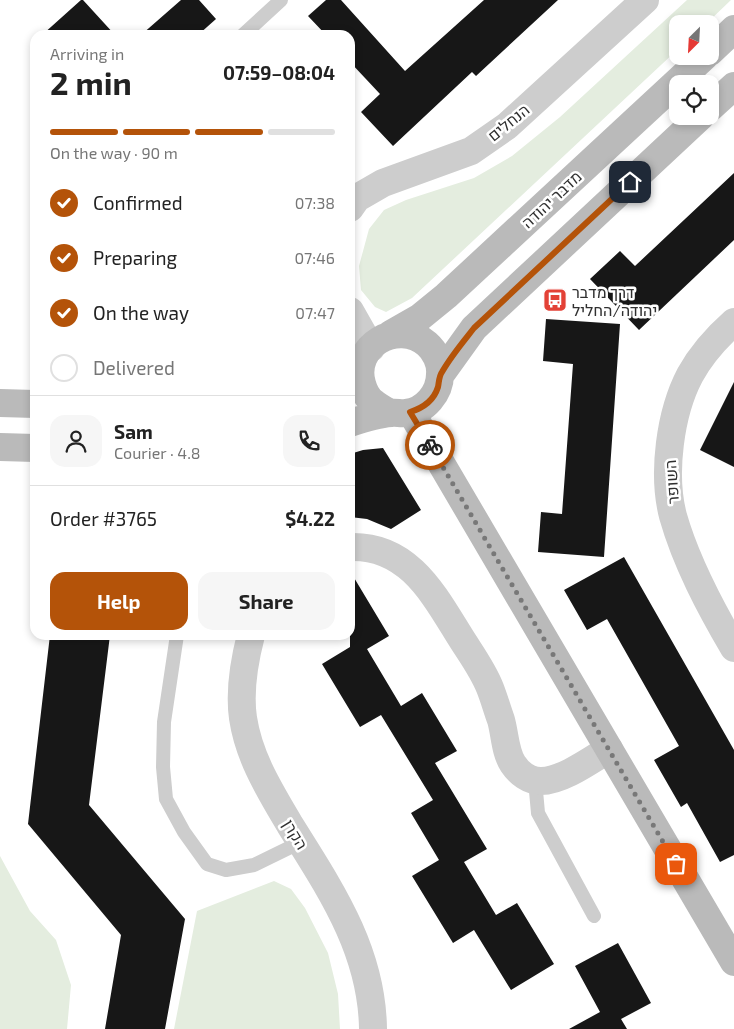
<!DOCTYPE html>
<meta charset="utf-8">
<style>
:root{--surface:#fff;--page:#f6f6f6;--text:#222;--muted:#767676;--line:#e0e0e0;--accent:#b45309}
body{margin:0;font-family:"Exo 2",Heebo,sans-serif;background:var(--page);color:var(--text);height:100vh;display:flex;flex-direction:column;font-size:19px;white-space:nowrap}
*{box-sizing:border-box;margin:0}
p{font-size:16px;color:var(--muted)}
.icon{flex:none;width:28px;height:28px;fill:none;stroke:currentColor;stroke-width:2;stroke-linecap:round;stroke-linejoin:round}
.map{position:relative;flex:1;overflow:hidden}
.side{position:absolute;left:30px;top:30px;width:325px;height:610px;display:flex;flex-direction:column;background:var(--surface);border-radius:15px;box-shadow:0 2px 8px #0003}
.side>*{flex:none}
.needle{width:32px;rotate:204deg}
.tools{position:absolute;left:669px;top:15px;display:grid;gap:10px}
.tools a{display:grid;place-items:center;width:50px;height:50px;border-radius:10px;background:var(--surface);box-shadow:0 2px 8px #0003;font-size:25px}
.pin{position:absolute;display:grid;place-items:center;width:42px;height:42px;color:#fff;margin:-21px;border-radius:10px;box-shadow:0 2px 8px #0006}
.courier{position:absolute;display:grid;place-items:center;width:50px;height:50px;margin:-25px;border:4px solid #b45309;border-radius:50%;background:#fff;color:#222;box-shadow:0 1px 6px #0007}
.summary em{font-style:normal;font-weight:700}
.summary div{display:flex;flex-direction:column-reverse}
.summary{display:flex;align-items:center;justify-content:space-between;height:85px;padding:0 20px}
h1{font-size:32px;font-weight:700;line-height:38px}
.bar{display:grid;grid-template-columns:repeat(4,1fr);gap:8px 5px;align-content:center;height:60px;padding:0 20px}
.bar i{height:6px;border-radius:4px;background:var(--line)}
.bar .selected{background:var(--accent)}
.bar p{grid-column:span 4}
.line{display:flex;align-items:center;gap:12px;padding:0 20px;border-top:1px solid var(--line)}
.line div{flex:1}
.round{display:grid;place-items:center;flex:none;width:52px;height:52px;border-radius:15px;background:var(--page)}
ol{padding:0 20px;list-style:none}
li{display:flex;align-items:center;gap:15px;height:55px}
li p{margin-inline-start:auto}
li .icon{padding:5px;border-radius:50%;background:var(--accent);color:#fff;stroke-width:4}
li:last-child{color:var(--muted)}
li i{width:28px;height:28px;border:2px solid var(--line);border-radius:50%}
.button{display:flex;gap:10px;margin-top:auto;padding:10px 20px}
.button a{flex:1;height:58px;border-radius:15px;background:var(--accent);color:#fff;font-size:20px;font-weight:700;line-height:58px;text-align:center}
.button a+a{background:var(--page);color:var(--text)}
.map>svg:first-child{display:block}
.green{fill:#e4eddf}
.building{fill:#171717}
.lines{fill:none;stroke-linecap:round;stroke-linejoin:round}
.lane{stroke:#cdcdcd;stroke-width:14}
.street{stroke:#cdcdcd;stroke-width:28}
.secondary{stroke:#bababa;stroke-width:28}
.done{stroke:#787878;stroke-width:5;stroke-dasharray:0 9}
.route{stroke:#b45309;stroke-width:6}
.labels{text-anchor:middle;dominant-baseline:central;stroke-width:5;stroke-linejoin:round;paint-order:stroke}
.street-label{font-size:16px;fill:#303030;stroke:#fff}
.poi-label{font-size:16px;fill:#303030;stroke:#fff;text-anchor:start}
</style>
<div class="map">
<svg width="734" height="1029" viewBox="0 0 734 1029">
<rect width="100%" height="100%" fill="#fff"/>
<path class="green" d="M687,0H731L706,24H678L677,50L412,298L386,312L375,307L361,290L359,266L369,229L384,210L406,200L474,178L512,156L560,117Z
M0,856L30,911L56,940L71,985L67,1029H0Z
M274,881L291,889L305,908L328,953L338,994L340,1029H174L197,911Z"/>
<path class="building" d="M81,0H83L115,35H42Z
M181,0H199L216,19L198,35H141Z
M326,0H341L405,71L484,0H558L476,76L472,72L393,146L361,112L380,94L350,62V35H326L308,16Z
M734,173V240L639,330L590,279L620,251L635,266Z
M546,319L620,324L604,557L538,552L541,512L562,514L573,364L543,361Z
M734,382V467L700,450Z
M383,448L421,510L391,529L367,519L350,517V454L363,450Z
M624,557L734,750V855L720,862L687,803L681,807L654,760L679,746L607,619L587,630L564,590Z
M350,571L389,636L367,649L401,706L422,693L457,751L435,763L487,849L464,862L496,915L517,903L554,964L511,990L474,930L453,943L412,876L439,860L411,813L433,800L381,715L360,727L322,664L350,647Z
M50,635H110L89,805L185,919L165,1029H105L121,935L28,824Z
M618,943L651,1003L621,1019L627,1029H569L600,1012L575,966Z"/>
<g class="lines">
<path class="lane" d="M243,35L281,0
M177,635L164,722L163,767L166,799L184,832L207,864L226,870L254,865L301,842
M535,780L538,813L594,916"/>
<path class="street" d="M350,208L357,198L383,183L471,151L507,126L645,0
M350,311L371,348
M734,322C717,337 701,355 690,375C670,413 662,474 673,516C686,562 710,607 734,648
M350,547C409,545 434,595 461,638C471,654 483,670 490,688C494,698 497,709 501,720C505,734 505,752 513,764C519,773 529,781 541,781C562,781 591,760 609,749
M251,635C244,662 239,690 243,718C249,758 270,791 290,825C330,889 372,950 373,1029"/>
<path class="secondary" d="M710,52L734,29
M710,108L734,86
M391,334L419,318L446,296L705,56
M441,374L474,328L701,116
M0,403L35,404
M411,412L734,962
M350,423C362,419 378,414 391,413C396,412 401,414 406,413C425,411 440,393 440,374C441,363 435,351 427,344C397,319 351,346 362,384C364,391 368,399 374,403C379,407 385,410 390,413
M0,447L35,448"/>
</g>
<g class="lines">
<path class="done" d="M430,445L676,864"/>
<path class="route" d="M430,445L410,412C423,408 434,400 438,387C439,382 439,376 442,372C451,356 463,342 474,328L630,182"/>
</g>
<defs>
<g id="bus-square" transform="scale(1.25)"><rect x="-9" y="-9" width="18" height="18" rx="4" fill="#e34136" stroke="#fff"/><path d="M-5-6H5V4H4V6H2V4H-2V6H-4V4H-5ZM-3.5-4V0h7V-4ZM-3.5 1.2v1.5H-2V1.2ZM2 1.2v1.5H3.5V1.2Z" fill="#fff"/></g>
</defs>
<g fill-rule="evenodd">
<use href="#bus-square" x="555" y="300"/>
</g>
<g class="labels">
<g class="street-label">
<text transform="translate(508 122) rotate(-39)">הנחלים</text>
<text transform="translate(551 199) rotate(-43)">מדבר יהודה</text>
<text transform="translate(671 482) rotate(-94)">השופר</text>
<text transform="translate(296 834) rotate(59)">הקרן</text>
</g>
<g class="poi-label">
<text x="572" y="291">דרך מדבר<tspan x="572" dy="18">יהודה/החליל</tspan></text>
</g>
</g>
</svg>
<div class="tools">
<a><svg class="needle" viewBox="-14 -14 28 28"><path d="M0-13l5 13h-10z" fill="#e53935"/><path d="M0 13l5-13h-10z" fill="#767676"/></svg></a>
<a><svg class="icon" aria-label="locate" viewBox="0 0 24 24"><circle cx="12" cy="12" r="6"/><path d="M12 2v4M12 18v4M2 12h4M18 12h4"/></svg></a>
</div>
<div class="pin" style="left:676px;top:864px;background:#ea580c"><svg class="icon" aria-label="bag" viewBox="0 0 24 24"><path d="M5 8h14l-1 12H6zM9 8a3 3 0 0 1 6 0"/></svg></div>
<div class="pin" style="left:630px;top:182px;background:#1f2937"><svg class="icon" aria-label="home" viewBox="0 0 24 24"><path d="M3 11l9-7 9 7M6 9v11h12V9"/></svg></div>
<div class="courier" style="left:430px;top:445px"><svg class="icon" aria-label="bike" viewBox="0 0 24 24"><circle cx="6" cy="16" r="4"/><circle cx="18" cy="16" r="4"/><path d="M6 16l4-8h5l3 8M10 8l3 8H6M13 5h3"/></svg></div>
<section class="side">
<div class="summary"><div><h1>2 min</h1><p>Arriving in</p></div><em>07:59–08:04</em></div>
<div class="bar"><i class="selected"></i><i class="selected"></i><i class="selected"></i><i></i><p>On the way · 90 m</p></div>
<ol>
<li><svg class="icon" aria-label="check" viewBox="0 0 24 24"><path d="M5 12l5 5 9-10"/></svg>Confirmed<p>07:38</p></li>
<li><svg class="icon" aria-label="check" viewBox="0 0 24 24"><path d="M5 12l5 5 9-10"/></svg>Preparing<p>07:46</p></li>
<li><svg class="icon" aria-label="check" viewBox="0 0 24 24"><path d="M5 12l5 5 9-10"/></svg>On the way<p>07:47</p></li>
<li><i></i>Delivered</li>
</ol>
<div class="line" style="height:90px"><a class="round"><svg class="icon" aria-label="person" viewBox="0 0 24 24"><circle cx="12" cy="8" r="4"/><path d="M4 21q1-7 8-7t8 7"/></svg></a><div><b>Sam</b><p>Courier · 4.8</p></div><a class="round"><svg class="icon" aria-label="phone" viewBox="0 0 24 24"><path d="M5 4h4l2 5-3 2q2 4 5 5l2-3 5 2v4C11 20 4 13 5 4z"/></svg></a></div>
<div class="line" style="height:65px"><div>Order #3765</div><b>$4.22</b></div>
<div class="button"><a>Help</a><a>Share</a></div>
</section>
</div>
